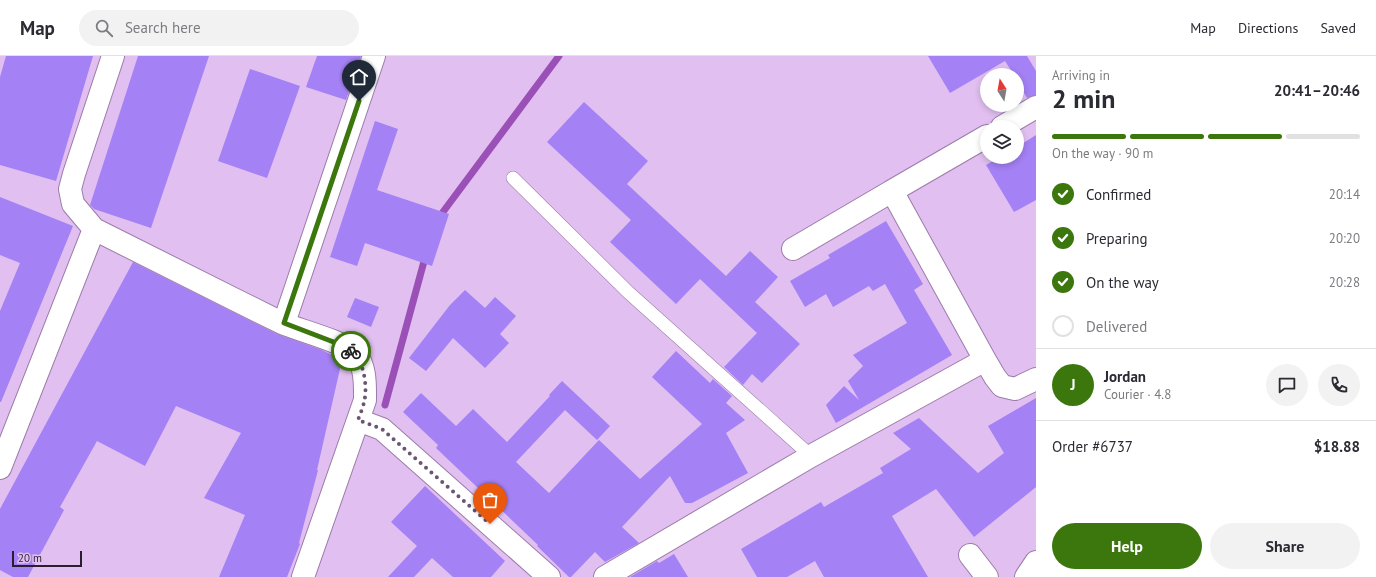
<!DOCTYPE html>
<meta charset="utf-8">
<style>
:root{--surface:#fff;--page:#f2f2f3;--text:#2b2b33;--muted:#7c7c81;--line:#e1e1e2;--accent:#3c770e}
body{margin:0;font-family:"PT Sans",sans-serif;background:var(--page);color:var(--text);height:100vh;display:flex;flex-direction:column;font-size:15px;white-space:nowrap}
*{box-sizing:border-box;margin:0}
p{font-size:13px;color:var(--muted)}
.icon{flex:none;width:22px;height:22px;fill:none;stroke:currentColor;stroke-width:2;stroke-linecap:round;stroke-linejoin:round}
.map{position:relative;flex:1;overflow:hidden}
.drawer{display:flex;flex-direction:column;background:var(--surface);width:340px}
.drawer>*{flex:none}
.needle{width:26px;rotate:349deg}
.tools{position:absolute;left:980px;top:12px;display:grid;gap:8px}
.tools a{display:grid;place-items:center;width:44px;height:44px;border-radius:50%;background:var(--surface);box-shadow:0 2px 6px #0003;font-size:20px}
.scale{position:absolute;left:12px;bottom:10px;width:70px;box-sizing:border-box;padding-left:4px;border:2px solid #2a1d2f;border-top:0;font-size:11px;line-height:14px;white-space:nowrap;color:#2a1d2f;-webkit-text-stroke:3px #e1bff0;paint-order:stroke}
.pin{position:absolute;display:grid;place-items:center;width:34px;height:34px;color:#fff;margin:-41px -17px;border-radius:50% 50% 50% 0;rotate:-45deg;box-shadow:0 0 4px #0007}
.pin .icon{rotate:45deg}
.courier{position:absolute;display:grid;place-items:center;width:40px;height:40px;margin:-20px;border:3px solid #3c770e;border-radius:50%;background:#fff;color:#222;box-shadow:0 1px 5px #0007}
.overview em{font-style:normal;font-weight:700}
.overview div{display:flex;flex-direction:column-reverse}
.overview{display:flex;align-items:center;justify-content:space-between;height:68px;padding:0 16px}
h1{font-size:26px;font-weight:700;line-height:30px}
.bar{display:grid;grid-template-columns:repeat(4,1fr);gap:6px 4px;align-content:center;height:48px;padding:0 16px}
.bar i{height:5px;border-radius:3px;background:var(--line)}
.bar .on{background:var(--accent)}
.bar p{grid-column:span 4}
.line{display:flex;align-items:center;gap:10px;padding:0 16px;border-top:1px solid var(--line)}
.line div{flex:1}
.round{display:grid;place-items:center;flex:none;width:42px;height:42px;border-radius:21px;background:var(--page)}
ol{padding:0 16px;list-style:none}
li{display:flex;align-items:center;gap:12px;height:44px}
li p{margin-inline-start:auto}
li .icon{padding:4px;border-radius:50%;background:var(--accent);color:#fff;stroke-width:4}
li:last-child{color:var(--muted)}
li i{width:22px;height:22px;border:2px solid var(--line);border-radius:50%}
.button{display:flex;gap:8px;margin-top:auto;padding:8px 16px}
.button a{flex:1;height:46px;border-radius:24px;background:var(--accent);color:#fff;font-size:16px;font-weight:700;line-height:46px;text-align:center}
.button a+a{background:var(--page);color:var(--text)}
header{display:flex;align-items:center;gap:24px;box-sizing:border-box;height:56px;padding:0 20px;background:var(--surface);border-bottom:1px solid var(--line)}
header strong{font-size:19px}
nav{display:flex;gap:22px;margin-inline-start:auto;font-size:14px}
.search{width:280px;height:36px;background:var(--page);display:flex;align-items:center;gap:10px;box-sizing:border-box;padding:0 14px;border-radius:22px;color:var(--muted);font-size:15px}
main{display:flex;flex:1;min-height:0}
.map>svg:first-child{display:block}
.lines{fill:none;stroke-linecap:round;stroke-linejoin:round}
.stream{stroke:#9a50b6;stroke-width:7}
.building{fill:#a481f4}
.lane-casing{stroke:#9c7ba9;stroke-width:14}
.street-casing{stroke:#9c7ba9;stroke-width:24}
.lane{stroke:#fff;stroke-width:13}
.street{stroke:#fff;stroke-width:22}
.done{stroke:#6a5673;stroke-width:4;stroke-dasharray:0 7.2}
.route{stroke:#3c770e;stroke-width:5}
</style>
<header>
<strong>Map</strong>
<div class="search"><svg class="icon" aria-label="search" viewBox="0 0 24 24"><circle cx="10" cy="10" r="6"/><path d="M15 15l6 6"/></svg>Search here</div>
<nav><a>Map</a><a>Directions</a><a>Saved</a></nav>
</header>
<main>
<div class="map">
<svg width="1036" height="521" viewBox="0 0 1036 521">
<rect width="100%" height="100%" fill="#e1bff0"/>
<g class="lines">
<path class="stream" d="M437,164L559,0
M385,349L426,198"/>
</g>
<path class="building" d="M6,0H93L56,125L0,109V21Z
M138,0H209L151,172L94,153L90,149Z
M317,0H361L346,44L306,31Z
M928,0H1027L1036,15V39L1027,42L1017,25V19H1014L1005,5L950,37Z
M250,13L300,30L267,122L218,105Z
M584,46L648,105L627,128L726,220L750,195L778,221L755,246L800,288L762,327L752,318L743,329L724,311L757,277L700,223L676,248L610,186L631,164L547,86Z
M375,65L398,73L377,134L449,158L432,210L365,187L357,210L330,201Z
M1036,79V144L1014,156L986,109L1000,101H1017V91Z
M0,141L73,170L1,346H0V255L20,207L0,199Z
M886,165L923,228L914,234L952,299L836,367L826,349L844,330L859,344L848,325L863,310L853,299L907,267L885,228L873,235L869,230L833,251L826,238L805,251L790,225L830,202L828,199Z
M133,206L277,278L322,294L342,304L317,414H318L299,487L300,488L287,521H219L245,459L204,442L241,377L176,350L145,410L97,385L60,451L64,454L28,521H13L0,514V453Z
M465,234L485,252L495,241L516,260L500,278L509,287L485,312L453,282L426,315L409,302L450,249Z
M355,242L379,251L371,271L347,261Z
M676,295L710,327L713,323L732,340L726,347L745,364L726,377L748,417L692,447H685L670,420L622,471L639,487L605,506L595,496L571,521H569L537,490L538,489L436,392L438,389L403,356L421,337L456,370L473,353L507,386L550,340L549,339L562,325L610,370L597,384L565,354L516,406L549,437L599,384L640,423L702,368L652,321Z
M1036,342V431L974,481L936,433L892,460L928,521H824L815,505L787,521H757L741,493L821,446L824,451L883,417L880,412L911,393L893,377L919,362L978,417L1004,397L988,370Z
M425,430L505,505L491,521H453L432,502L414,521H388L417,490L391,466Z
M674,498L688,521H630L657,505L659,507Z"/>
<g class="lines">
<g class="lane-casing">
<path id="lane" d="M513,122L628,236L811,400"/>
</g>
<g class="street-casing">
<path id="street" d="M113,0L74,118L70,133L73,148L94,173C156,204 219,236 282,267C298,274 345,286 355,297C366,310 365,329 365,344L303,521
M1002,71L1036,51
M793,193L892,135
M284,267L374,0
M985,304L892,135L987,80
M358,364L382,373L549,521
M0,412L94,173
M970,499L987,521
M605,521L811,400L985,304L995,321L1002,330L1015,333L1036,323
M1026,521L1036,506"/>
</g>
<use href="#lane" class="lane"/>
<use href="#street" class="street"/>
</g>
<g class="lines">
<path class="done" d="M351,295C364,303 368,332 364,346C363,352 360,358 358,364L382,373L490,468"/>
<path class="route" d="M351,295L344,290L284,267L359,45"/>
</g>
</svg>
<div class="tools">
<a><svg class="needle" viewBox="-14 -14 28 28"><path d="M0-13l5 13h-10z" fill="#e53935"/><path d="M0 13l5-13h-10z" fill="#7c7c81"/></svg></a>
<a><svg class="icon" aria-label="layers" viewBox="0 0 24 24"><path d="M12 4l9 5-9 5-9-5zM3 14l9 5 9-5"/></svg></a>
</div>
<div class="scale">20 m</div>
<div class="pin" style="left:490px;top:468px;background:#ea580c"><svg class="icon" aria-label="bag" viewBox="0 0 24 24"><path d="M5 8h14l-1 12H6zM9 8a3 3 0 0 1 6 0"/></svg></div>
<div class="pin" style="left:359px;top:45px;background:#1f2937"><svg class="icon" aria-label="home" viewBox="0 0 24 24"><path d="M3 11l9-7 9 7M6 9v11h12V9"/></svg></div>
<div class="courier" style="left:351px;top:295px"><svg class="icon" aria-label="bike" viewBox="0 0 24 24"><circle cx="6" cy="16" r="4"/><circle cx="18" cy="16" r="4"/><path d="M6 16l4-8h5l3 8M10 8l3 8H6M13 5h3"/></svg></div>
</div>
<section class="drawer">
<div class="overview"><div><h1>2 min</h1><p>Arriving in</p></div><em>20:41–20:46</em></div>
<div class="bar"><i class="on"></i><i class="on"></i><i class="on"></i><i></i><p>On the way · 90 m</p></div>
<ol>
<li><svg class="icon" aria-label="check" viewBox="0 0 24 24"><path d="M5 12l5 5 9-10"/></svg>Confirmed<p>20:14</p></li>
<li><svg class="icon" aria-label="check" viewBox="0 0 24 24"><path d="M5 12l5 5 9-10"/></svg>Preparing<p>20:20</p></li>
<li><svg class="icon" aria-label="check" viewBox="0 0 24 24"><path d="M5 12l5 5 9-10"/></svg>On the way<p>20:28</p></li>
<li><i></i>Delivered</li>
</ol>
<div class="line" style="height:72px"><b class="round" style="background:var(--accent);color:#fff">J</b><div><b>Jordan</b><p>Courier · 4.8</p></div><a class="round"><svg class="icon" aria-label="chat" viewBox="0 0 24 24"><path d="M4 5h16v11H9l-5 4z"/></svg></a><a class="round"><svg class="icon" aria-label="phone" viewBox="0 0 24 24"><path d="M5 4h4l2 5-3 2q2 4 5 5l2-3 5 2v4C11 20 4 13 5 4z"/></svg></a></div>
<div class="line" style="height:52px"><div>Order #6737</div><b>$18.88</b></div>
<div class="button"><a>Help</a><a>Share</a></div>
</section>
</main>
